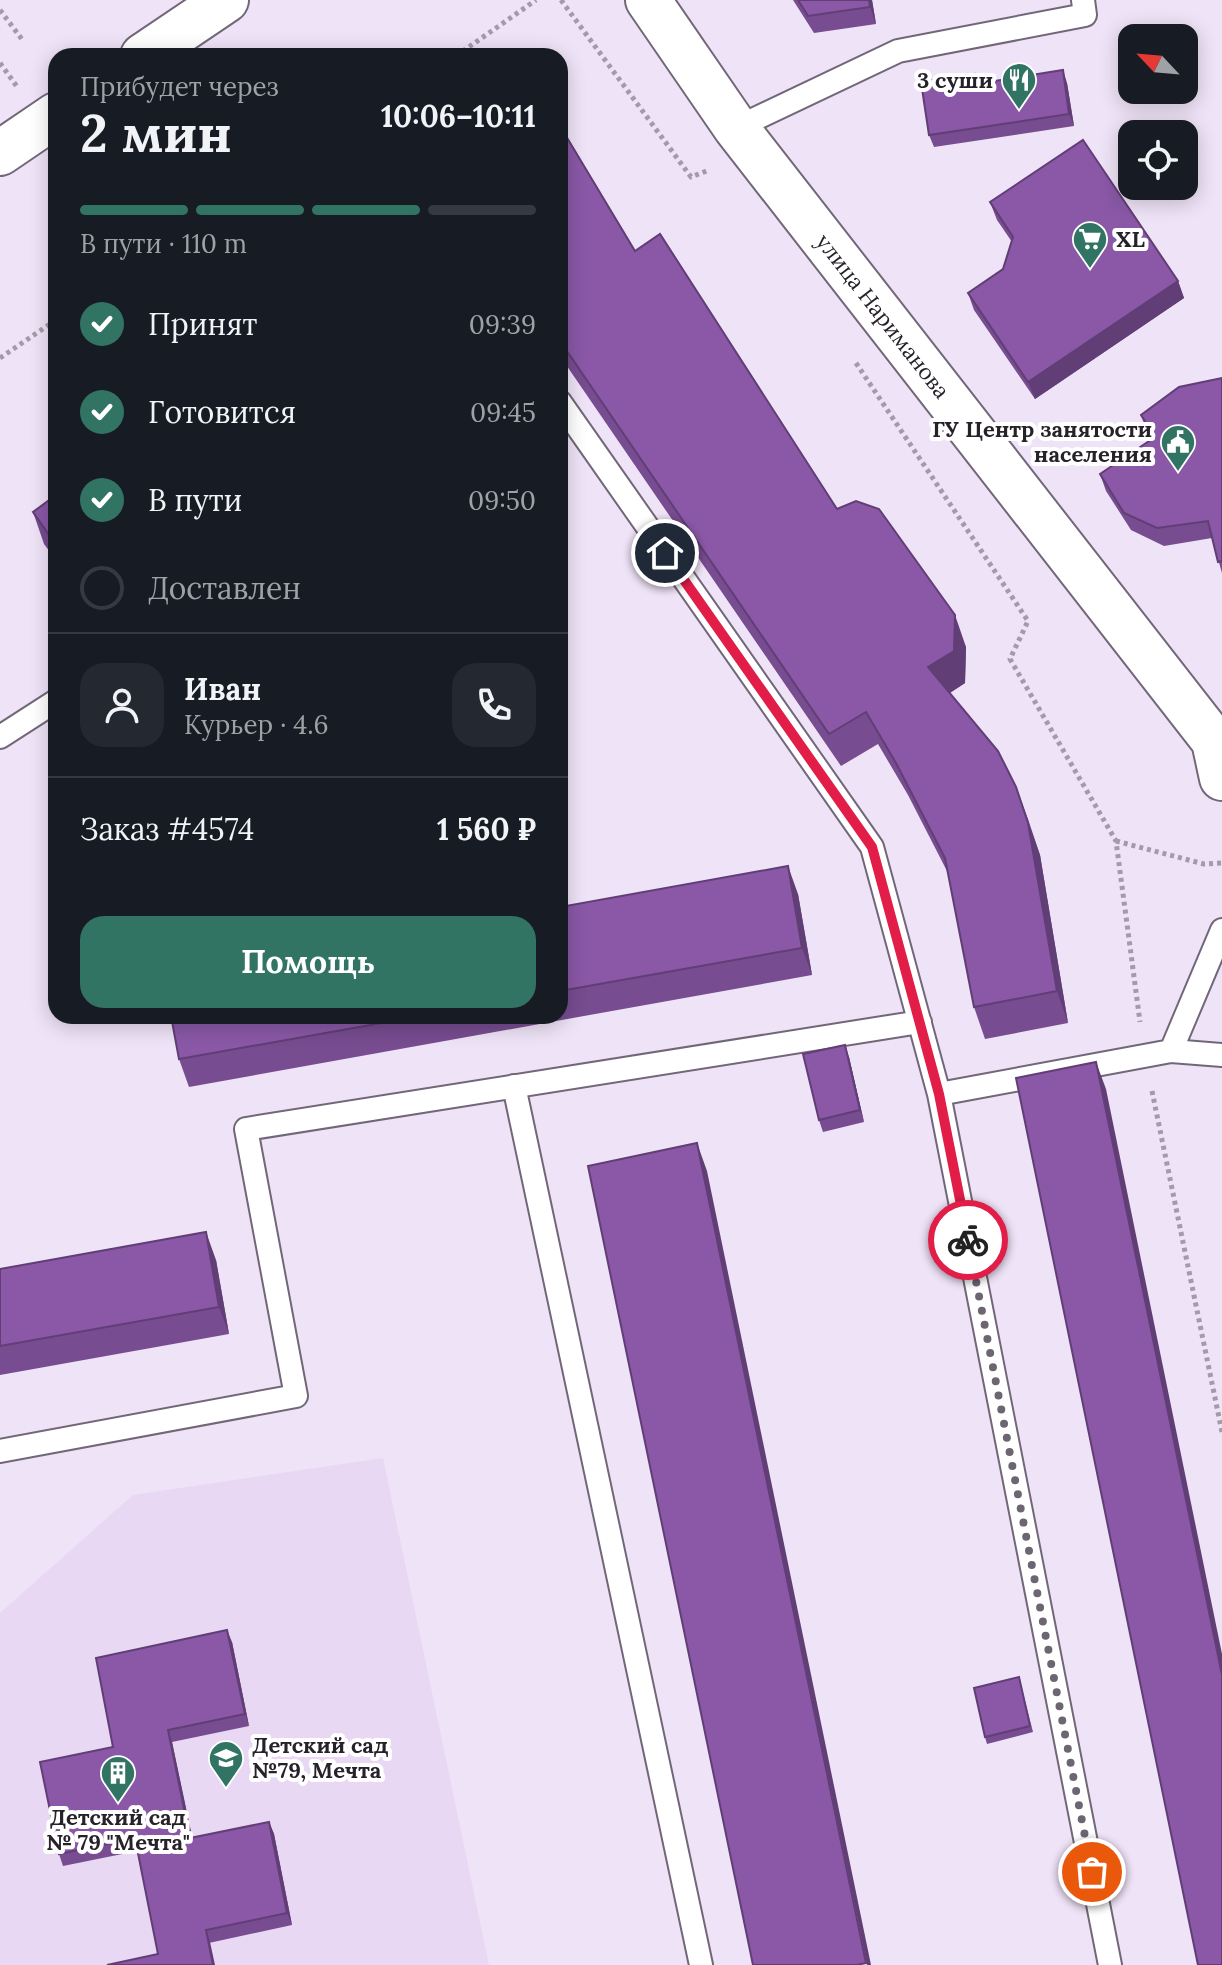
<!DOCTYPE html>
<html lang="ru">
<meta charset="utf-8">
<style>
:root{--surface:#171b24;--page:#242831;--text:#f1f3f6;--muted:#9ea1a6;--line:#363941;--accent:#327464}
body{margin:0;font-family:Lora,serif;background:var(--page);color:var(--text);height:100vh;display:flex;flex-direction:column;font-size:30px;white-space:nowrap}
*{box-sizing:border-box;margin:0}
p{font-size:26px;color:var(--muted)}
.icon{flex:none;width:44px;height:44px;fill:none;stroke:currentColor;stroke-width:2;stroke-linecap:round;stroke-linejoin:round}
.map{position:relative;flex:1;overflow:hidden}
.details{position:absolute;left:48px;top:48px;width:520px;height:976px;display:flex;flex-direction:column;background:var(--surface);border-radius:24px;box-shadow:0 4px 20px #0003}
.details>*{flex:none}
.needle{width:52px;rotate:296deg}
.fabs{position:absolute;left:1118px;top:24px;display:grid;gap:16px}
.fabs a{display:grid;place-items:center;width:80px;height:80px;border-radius:16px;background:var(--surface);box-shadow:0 4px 20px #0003;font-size:40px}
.pin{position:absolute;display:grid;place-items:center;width:68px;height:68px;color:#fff;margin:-34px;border:4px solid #fff;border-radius:50%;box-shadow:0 2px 8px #0007}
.courier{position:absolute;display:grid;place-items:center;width:80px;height:80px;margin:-40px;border:6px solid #e11d48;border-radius:50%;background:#fff;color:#222;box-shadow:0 2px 10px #0007}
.headline em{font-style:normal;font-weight:700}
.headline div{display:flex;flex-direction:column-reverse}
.headline{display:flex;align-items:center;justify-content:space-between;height:136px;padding:0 32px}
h1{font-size:52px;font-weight:700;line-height:60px}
.bar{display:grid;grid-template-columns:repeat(4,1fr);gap:12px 8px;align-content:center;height:96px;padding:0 32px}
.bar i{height:10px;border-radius:6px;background:var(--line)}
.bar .selected{background:var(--accent)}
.bar p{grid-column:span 4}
.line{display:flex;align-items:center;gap:20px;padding:0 32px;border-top:2px solid var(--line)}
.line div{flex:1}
.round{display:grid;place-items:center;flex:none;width:84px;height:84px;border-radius:24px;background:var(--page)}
ol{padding:0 32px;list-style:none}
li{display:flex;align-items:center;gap:24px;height:88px}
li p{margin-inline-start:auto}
li .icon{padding:8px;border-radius:50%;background:var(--accent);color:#fff;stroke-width:4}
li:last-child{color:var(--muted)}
li i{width:44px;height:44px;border:4px solid var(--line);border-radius:50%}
.action{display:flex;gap:16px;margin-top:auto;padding:16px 32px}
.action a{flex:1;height:92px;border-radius:24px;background:var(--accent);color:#fff;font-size:32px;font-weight:700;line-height:92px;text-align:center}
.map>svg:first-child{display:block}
.built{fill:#e9d8f3}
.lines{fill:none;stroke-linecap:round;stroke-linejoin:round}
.lane-casing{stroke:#726779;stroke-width:26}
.street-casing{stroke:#726779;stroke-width:48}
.secondary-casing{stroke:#726779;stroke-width:48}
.path{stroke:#a49aaa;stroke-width:5;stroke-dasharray:4 4;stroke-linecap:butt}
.lane{stroke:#fff;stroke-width:22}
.street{stroke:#fff;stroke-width:44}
.secondary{stroke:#fff;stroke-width:44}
.wall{fill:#774c90}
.shaded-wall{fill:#613e75}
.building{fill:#8a58a7;stroke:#613e75;stroke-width:2}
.done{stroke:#6d6672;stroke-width:8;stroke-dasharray:0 14.4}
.route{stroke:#e11d48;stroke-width:10}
.labels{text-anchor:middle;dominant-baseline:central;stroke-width:8;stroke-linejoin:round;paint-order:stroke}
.poi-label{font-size:22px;font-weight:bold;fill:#27222a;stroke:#fff;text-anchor:end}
.street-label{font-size:22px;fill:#27222a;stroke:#fff}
</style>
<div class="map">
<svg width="1222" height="1965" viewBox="0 0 1222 1965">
<rect width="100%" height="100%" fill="#efe3f7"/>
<path class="built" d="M383,1458L489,1965H0V1613L133,1495Z"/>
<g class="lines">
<g class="lane-casing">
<path id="lane" d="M736,128L898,51L1085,15L1083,0
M560,402L872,847L939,1094L1110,1965
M0,737L56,701
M1171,1051L1222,930
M514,1086L701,1965
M939,1094L1171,1051L1222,1055
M0,1451L296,1396L246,1129L920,1022"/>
</g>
<g class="street-casing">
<path id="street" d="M648,0L736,128L1214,741L1222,778"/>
</g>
<g class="secondary-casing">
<path id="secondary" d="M143,56L226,0
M0,153L56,115"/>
</g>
<path class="path" d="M561,0L691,177L709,170
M0,10L24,42
M456,56L536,0
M0,63L18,88
M0,358L56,320
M856,363L1028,621L1010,659L1116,841L1140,1022
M1116,841L1204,864L1222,863
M1152,1091L1222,1432"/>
<use href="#lane" class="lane"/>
<use href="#street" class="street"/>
<use href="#secondary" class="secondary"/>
</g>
<path class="wall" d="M793,0H872L876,24L814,33Z
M978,83H1067L1074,126L934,147L929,135Z
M560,126L635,251L837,509L966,647L965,683L950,693L1016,787L1028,819L1040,855L1068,1023L985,1039L974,1007L948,873L908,795L878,744L841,766L560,356Z
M990,202L1178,281L1184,298L1035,399L974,310L968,293L1003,269L1012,242L997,220Z
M1222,378V573L1212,538L1164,546L1131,530L1106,491L1100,474L1152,439L1147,432L1141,415Z
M56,495V560L44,544L33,512Z
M798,894L812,975L189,1087L179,1059L171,1016H560V907Z
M849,1057L864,1122L823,1132L819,1120Z
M216,1260L229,1334L0,1375V1269Z
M232,1642L249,1726L172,1742L192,1838L269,1822L274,1834L292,1925L158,1954L137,1851L63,1866L59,1854Z
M1019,1677L1033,1732L987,1744L985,1737Z"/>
<path class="shaded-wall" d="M869,0H872L876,24L870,7Z
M1063,70L1067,83L1074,126L1069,114Z
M1178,281L1184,298L1035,399L1028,382Z
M955,615L966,647L965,683L940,699L928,667Z
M1016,787L1040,855L1068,1023L1057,991Z
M788,866L798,894L812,975L802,948Z
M845,1045L849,1057L864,1122L860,1110Z
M1096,1062L1106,1089L1222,1654V1675Z
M697,1143L707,1171L871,1965H867Z
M206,1232L216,1260L229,1334L219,1307Z
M227,1630L232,1642L249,1726L245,1714Z
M168,1730L172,1742L195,1850L190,1838Z
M269,1822L274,1834L292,1925L287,1913Z
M206,1930L210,1942L215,1965H213Z"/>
<path class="building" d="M798,0H869L870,7L808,16Z
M1063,70L1069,114L929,135L921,82L975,74L976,84Z
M560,126L635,251L660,234L837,509L856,501L879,509L955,615L954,651L928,667L998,751L1016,787L1028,823L1057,991L974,1007L945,858L896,763L866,712L829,734L560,341Z
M1083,140L1178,281L1028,382L968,293L1003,269L1013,237L990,202Z
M1222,378V561L1218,562L1208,521L1157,528L1124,513L1100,474L1155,437L1141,415L1179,387Z
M56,495V545L33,512Z
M788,866L802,948L560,991V907Z
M171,1016H421L179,1059Z
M845,1045L860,1110L819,1120L803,1054Z
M1096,1062L1222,1675V1965H1198L1016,1078Z
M697,1143L866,1963L857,1965H753L588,1166Z
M206,1232L219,1307L0,1346V1269Z
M227,1630L245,1714L168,1730L190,1838L269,1822L287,1913L206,1930L213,1965H107L158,1954L135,1838L59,1854L40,1762L113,1747L96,1658Z
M1019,1677L1030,1726L985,1737L974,1688Z"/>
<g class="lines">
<path class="done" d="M968,1240L1092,1872"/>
<path class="route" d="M665,553L872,847L939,1094L968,1240"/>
</g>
<defs>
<g id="restaurant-pin" transform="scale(1.8)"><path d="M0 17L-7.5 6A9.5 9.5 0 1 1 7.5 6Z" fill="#327464" stroke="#fff"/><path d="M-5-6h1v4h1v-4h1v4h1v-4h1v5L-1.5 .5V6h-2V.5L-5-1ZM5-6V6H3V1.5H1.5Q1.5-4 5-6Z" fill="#fff"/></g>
<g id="supermarket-pin" transform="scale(1.8)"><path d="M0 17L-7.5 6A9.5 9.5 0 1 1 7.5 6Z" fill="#327464" stroke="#fff"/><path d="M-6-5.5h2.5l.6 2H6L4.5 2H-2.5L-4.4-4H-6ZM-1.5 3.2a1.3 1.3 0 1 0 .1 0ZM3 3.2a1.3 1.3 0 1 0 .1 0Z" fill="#fff"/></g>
<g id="civic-pin" transform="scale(1.8)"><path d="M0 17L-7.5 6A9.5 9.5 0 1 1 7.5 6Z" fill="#327464" stroke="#fff"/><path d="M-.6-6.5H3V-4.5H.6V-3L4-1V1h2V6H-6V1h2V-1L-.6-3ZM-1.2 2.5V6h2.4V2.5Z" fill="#fff"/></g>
<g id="school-pin" transform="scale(1.8)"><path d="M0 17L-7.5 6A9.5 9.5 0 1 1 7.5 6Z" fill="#327464" stroke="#fff"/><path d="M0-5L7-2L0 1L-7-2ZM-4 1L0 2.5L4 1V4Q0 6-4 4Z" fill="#fff"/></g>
<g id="building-pin" transform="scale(1.8)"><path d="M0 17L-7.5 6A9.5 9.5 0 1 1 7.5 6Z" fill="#327464" stroke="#fff"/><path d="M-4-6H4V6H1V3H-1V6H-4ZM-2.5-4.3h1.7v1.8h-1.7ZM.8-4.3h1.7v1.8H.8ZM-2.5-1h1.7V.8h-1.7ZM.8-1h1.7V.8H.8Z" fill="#fff"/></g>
</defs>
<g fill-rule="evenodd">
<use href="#restaurant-pin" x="1019" y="80"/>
<use href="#supermarket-pin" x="1090" y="239"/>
<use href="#civic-pin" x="1178" y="442"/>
<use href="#school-pin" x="226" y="1758"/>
<use href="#building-pin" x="118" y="1773"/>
</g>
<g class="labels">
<g class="poi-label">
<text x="993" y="80">3 суши</text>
<text x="1116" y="239" text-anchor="start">XL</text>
<text x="1152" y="429">ГУ Центр занятости<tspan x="1152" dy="25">населения</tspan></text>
<text x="252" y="1745" text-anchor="start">Детский сад<tspan x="252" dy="25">№79, Мечта</tspan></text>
<text x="118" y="1817" text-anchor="middle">Детский сад<tspan x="118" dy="25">№ 79 "Мечта"</tspan></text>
</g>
<g class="street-label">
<text transform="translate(883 316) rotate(52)">улица Нариманова</text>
</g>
</g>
</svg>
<div class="fabs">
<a><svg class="needle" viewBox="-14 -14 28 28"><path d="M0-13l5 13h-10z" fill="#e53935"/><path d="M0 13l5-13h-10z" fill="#9ea1a6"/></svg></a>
<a><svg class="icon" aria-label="locate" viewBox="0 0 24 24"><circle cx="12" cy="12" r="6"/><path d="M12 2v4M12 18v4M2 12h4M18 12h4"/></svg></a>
</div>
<div class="pin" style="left:1092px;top:1872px;background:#ea580c"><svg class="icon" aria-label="bag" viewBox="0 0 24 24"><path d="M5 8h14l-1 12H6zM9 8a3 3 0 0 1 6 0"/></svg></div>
<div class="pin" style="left:665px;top:553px;background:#1f2937"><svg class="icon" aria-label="home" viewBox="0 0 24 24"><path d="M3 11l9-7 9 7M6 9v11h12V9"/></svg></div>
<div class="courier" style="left:968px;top:1240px"><svg class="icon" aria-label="bike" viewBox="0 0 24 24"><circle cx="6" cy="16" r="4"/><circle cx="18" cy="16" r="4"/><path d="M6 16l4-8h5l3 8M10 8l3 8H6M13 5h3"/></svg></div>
<section class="details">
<div class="headline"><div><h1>2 мин</h1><p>Прибудет через</p></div><em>10:06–10:11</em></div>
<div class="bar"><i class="selected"></i><i class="selected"></i><i class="selected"></i><i></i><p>В пути · 110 m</p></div>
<ol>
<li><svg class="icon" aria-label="check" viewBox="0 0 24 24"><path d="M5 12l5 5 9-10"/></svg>Принят<p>09:39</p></li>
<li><svg class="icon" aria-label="check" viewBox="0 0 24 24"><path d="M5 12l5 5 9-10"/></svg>Готовится<p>09:45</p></li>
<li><svg class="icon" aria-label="check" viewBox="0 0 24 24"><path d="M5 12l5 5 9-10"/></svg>В пути<p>09:50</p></li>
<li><i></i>Доставлен</li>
</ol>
<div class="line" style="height:144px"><a class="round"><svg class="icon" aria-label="person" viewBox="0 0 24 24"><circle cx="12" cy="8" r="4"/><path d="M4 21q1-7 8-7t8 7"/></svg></a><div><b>Иван</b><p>Курьер · 4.6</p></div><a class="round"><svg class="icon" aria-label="phone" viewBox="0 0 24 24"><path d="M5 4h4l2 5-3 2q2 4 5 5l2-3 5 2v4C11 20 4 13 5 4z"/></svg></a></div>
<div class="line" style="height:104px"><div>Заказ #4574</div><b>1 560 ₽</b></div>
<div class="action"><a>Помощь</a></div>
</section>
</div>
